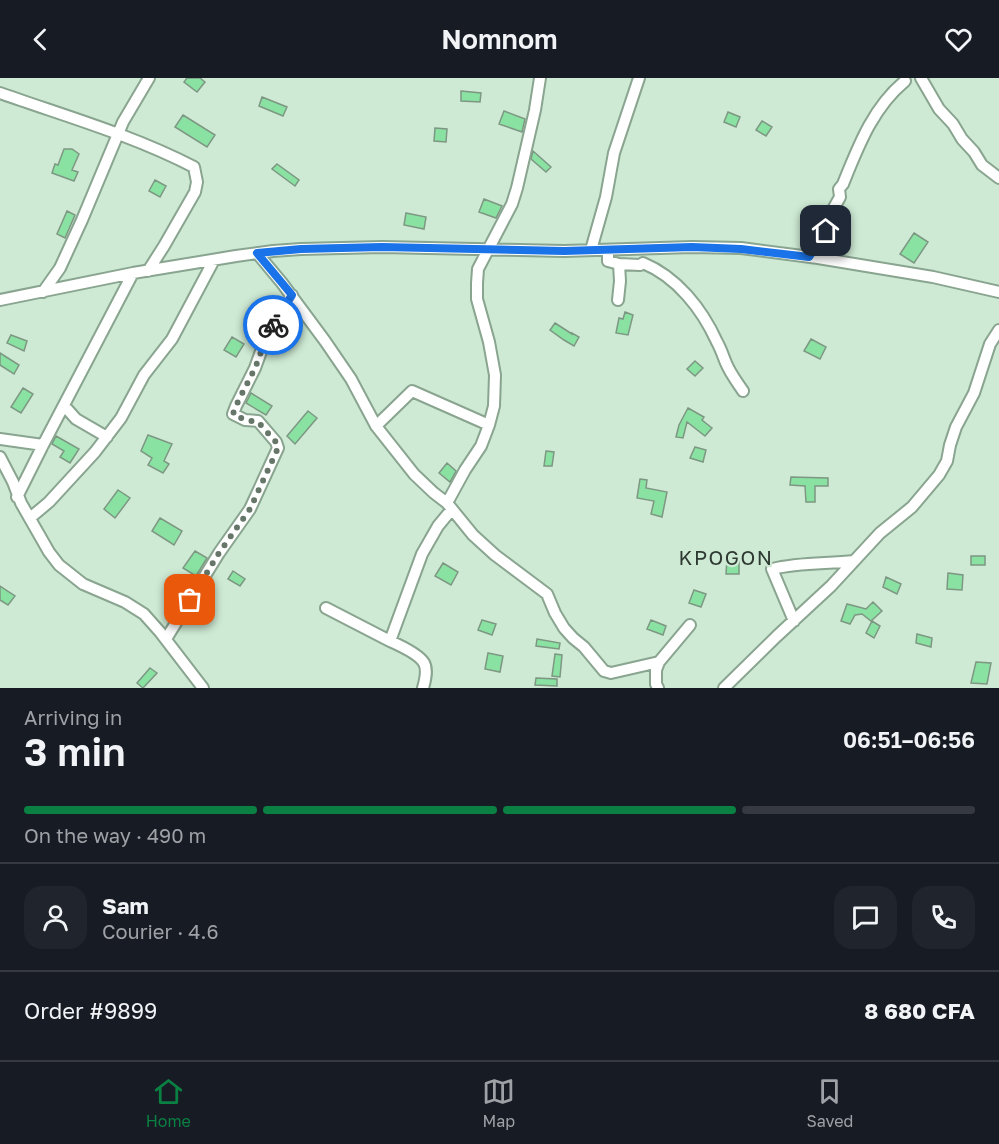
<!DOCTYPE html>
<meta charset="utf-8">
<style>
:root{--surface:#171b24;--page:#20242c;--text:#f1f3f6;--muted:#9ea1a6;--line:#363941;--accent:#0b8043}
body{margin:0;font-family:"Golos Text",sans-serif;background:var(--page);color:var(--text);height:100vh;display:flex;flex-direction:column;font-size:22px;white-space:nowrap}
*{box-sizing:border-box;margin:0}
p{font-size:20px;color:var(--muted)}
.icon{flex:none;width:33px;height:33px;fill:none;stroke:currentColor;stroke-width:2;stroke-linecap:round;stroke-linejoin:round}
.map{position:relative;height:610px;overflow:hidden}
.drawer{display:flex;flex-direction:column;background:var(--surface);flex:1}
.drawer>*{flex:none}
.pin{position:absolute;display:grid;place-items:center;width:51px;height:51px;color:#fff;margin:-26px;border-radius:12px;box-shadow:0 3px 9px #0006}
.courier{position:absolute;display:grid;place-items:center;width:60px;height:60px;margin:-30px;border:4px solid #1a73e8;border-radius:50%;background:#fff;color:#222;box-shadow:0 2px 8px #0007}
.headline em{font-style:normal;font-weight:600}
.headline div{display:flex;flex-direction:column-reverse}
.headline{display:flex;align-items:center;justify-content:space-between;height:102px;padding:0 24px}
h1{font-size:39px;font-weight:600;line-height:45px}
.bar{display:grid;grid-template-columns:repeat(4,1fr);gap:9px 6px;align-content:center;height:72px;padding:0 24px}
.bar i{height:8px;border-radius:4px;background:var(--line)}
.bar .current{background:var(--accent)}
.bar p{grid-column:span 4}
.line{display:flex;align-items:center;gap:15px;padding:0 24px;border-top:2px solid var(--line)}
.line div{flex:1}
.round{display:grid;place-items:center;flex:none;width:63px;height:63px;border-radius:18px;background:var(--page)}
header{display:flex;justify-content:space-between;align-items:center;height:78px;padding:0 24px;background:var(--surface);font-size:27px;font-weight:600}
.menu{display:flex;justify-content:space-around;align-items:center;height:84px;border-top:2px solid var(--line);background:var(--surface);font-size:16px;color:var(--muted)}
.menu a{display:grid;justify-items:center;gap:3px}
.menu .current{color:var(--accent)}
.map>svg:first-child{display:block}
.building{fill:#8ae2a2;stroke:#7d9783;stroke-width:1.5}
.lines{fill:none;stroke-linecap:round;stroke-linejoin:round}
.minor-casing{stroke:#89a48f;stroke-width:14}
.minor{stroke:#fff;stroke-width:10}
.done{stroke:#66776a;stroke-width:6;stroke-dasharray:0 10.8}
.route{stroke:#1a73e8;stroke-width:8}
.labels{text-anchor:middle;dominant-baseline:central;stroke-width:4.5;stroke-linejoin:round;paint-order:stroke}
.quarter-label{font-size:20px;letter-spacing:1.5px;fill:#2e3931;stroke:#ceead4}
</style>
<header><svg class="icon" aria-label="back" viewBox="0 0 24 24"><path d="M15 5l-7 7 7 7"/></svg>Nomnom<svg class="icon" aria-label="heart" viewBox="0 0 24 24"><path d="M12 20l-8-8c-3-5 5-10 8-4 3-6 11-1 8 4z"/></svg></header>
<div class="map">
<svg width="999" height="610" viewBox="0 0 999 610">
<rect width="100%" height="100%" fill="#ceead4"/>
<path class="building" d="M187,0H200L205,4L197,14L184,4Z
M461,13L481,15L480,24L461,23Z
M262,19L287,29L283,38L259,28Z
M504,33L525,41L522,54L499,46Z
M728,34L740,39L736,49L724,44Z
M183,37L215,57L207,69L175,49Z
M762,43L772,49L766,58L756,52Z
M435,50L447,51L446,64L434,63Z
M64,71H72L79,76L72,92L78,94L74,103L52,95L55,86L58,87Z
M533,73L551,89L546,94L531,81Z
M277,86L299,102L295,108L272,91Z
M155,102L166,108L160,119L149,113Z
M484,121L502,128L496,140L479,134Z
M67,133L75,137L65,160L57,156Z
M406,135L426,139L424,151L404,147Z
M914,155L928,164L914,185L900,176Z
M625,234L633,237L628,257L616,255L619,240L623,241Z
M555,245L572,256V255L579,259L574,268L564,262L550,252Z
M11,257L27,263L24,273L7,265Z
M232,259L244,266L236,279L224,272Z
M811,261L826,269L820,281L804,273Z
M0,275L19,287L14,296L0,287Z
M695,283L703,290L695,298L687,291Z
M23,310L33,316L21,335L11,329Z
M251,315L272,328L266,337L246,325Z
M688,330L704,339L702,342L712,350L705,358L687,344L683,360L676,359L679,347Z
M308,333L317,340L295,366L287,358Z
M148,357L172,366L164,383L169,386L163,395L148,387L152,380L141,373Z
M56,358L79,371L70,385L60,379L64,373L52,366Z
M695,369L706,372L703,384L690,380Z
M546,373L554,374L552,388H544Z
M447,385L456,393L450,404L439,395Z
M791,399L828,400V408H815V424H806L805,408L790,407Z
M640,401L647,402L646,410L667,414L662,439L651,436L654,423L637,420Z
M118,412L130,420L115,440L104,431Z
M160,440L182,453L174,467L152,453Z
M195,473L207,480L196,498L183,490Z
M971,478H985V487H971Z
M727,481L739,482V496H726Z
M443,485L458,494L451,507L435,498Z
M233,493L245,501L240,508L228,501Z
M948,495L963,497L962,512L947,511Z
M886,499L901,506L897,516L883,509Z
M0,508L15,518L8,527L0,522Z
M694,512L706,516L701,529L689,525Z
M873,524L882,533L871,543L862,536L855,537L850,546L841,543L847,526L866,531Z
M482,542L496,546L492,557L478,552Z
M651,542L666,548L663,557L647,551Z
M872,543L880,548L874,560L866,555Z
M917,556L932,560L931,569L916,565Z
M537,561L560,565L559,571L536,568Z
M488,575L503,578L500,594L485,591Z
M555,576L562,577L560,599L552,598Z
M976,584L991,585L987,606L971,605Z
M150,590L157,595L143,610L137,605Z
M536,600L557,601V608L535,607Z"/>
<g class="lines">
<g class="minor-casing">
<path id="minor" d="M921,0L939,31L953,46L962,61L974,74L982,87L999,100
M0,15C65,38 132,57 194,89L197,104L195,114L164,168L148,193
M591,172L606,119L614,75L639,0
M608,172V183L619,186L620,203L618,222
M257,175L282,205L325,263L351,301L376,348L414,396L434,415L447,425L473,457L495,477L547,516L555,535L564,550L573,560L584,569L604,593L611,595L659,584
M809,179L826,153L831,135L840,119L839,111L843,106C858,69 873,29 905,3
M619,186L640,187L643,185C677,199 702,231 717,264C721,271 723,278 726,285C730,295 737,304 743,313
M43,214L60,190L82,142L123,44L149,0
M0,222L133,195L236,178L273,173L301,171L382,169L564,173L692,169L741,170L818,180L933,199L999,214
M63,330L68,332L76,341L107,359
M376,348L412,313L489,347
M0,361L43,367
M0,379L13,404L21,425L49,474L59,487L83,506L125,524L144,536L160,554L203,610
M17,419L43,367L133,195
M447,425L465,392L481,368L489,347L494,328L495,297L489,264L477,221V205L478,191L512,126L517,110L535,32L540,0
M30,440L49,424L95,374L121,340L144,297L172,261L214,182
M326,530L390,563L422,476L438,448L452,431
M794,543L772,491C800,484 826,486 854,483
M166,561L219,475L250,431L278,370L276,364L258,343L245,342L233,336L236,328L255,290L268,254L292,217
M390,563C399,567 419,576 424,585C428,592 425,603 423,610
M658,610L656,606V592L659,584L690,547
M724,610L777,558L831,508L880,455L912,429L939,397L947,383L950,367L956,349L974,315L990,266L999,252"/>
</g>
<use href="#minor" class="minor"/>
</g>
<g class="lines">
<path class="done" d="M190,522L219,475L250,431L278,370L276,364L258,344L245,342L233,336C238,321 247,307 254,292C261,277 264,261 273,247"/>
<path class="route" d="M273,247L292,217L257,175L301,171L382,169L564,173L692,169L741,171L809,179L826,153"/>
</g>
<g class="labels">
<g class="quarter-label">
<text x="726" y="479">KPOGON</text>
</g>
</g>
</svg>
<div class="pin" style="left:190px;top:522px;background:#ea580c"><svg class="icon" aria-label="bag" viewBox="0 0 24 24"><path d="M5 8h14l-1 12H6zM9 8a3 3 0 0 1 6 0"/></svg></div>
<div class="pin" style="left:826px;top:153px;background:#1f2937"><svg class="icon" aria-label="home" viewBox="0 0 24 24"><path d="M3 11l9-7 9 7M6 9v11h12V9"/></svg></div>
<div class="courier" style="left:273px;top:247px"><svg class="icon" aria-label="bike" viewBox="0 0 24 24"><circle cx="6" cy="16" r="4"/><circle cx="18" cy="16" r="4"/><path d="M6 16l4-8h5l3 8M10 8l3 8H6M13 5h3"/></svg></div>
</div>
<section class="drawer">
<div class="headline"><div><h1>3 min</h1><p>Arriving in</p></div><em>06:51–06:56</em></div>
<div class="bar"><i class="current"></i><i class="current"></i><i class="current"></i><i></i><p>On the way · 490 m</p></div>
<div class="line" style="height:108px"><a class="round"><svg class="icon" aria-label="person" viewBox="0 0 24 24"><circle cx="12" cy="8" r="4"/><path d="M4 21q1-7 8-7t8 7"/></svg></a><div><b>Sam</b><p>Courier · 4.6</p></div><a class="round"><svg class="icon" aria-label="chat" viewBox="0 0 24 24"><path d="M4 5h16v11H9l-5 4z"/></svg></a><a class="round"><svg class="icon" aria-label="phone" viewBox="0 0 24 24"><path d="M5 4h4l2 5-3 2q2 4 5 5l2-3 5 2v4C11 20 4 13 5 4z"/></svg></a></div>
<div class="line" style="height:78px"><div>Order #9899</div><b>8 680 CFA</b></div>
</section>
<nav class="menu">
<a class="current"><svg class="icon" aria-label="home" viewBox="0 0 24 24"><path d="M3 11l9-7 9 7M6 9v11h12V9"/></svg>Home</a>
<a><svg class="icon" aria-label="map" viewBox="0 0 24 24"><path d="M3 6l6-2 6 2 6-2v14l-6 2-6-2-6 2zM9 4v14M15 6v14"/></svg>Map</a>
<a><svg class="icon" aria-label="saved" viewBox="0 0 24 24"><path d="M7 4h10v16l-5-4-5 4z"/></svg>Saved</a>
</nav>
